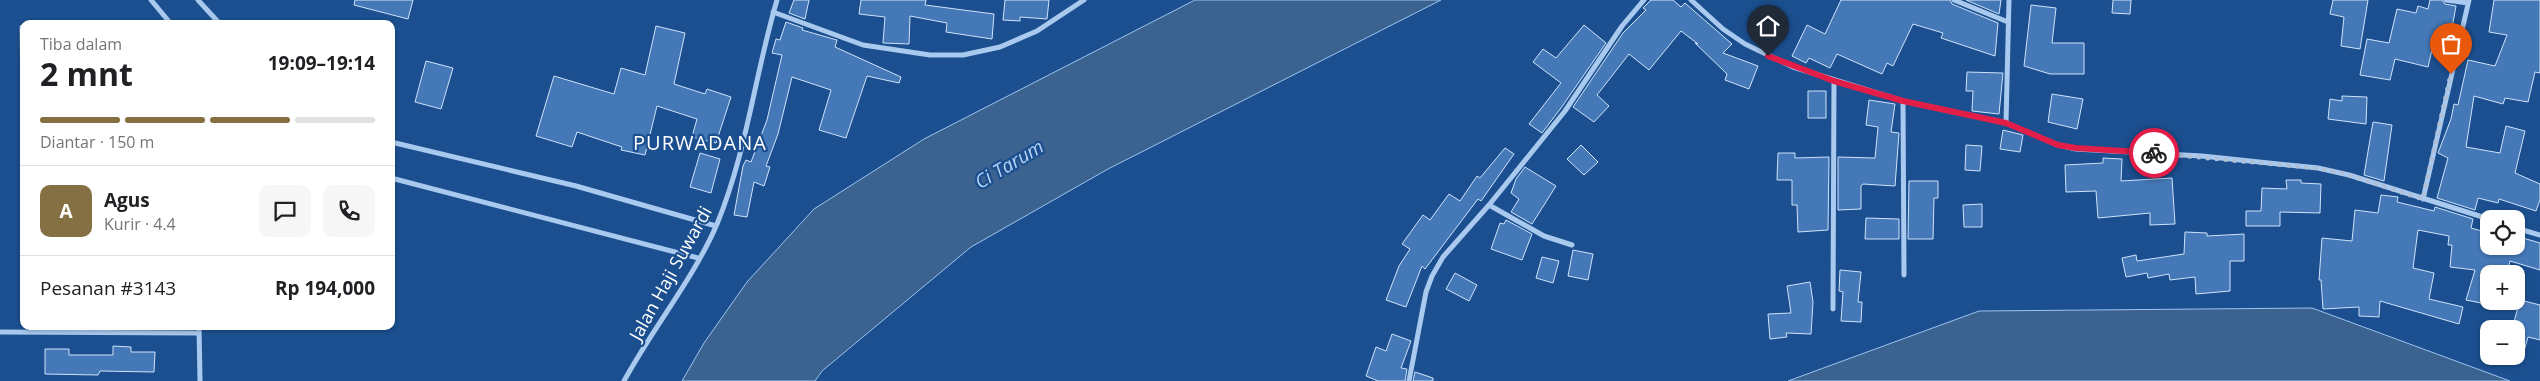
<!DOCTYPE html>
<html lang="id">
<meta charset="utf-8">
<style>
:root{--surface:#fff;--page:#f6f6f6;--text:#202124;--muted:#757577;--line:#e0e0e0;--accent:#847042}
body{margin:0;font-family:"Open Sans",sans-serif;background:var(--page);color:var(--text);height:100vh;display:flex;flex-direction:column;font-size:19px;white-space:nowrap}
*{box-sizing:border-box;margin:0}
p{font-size:16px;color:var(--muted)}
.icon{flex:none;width:28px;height:28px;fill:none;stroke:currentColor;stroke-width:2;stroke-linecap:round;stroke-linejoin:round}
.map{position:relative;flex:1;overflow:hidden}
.sheet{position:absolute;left:20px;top:20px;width:375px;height:310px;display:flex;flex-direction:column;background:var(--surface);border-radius:10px;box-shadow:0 1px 4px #0004}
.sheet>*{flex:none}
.buttons{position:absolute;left:2480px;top:210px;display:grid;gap:10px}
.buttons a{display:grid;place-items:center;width:45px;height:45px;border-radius:10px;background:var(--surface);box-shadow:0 1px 4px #0004;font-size:25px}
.pin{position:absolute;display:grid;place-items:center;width:42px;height:42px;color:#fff;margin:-51px -21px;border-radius:50% 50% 50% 0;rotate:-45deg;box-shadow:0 0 5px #0007}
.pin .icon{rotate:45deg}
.courier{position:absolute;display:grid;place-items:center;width:50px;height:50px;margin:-25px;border:4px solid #e11d48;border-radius:50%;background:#fff;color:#222;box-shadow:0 1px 6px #0007}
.head em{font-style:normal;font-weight:700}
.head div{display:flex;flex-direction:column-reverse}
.head{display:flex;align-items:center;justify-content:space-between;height:85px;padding:0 20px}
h1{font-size:32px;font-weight:700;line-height:38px}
.bar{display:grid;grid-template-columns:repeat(4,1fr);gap:8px 5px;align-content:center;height:60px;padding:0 20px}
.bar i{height:6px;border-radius:4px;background:var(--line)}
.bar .active{background:var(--accent)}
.bar p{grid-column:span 4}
.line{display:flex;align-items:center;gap:12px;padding:0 20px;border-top:1px solid var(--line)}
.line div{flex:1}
.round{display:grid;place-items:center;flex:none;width:52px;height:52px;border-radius:10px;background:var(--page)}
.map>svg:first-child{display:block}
.water{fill:#3c6290;stroke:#9cc4f0}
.building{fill:#4478b7;stroke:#cfe3fa}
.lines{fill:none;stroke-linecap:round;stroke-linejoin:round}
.street{stroke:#a9c9ee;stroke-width:5}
.done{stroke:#afc1d8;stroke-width:5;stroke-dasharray:0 9}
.route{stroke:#e11d48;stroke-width:6}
.labels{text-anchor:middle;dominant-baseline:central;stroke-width:4.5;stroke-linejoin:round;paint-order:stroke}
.street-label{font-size:18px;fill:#fff;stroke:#1b4f8f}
.water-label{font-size:19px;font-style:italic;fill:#b5d3f5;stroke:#1b4f8f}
.quarter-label{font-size:20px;letter-spacing:1px;fill:#fff;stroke:#1b4f8f}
</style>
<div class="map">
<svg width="2540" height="381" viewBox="0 0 2540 381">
<rect width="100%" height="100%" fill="#1b4f8f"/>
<path class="water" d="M1195,0H1441L1108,169L971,247L822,371L815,381H682L704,343L747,282L814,209L924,139Z
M2312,308L2510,381H1788L1979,311Z"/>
<path class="building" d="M355,0H413L408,19L354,5Z
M794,0H809L805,19L789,13Z
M861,0H926L925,5L994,14L992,39L946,32L947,23L910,16L909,44L883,43L885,17L859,14Z
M1005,0H1049L1047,19L1020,17V21L1003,20Z
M1651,0H1673L1681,7L1685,3L1732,44L1723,53L1758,66L1749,89L1725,80L1727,74L1695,43L1698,44L1681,31L1649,70L1629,54L1597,95L1609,106L1594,122L1573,107L1623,33L1646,10L1643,8Z
M1841,0H1950L1952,4L1998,23L1995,56L1941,38L1943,33L1913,24L1893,66L1887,63L1882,74L1837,54L1830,68L1809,58L1806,63L1792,56L1807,25L1825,34Z
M1966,0H2001L1999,14Z
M2113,0H2131L2130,14L2112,13Z
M2333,0H2368L2360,49L2341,46L2344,17L2330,14Z
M2430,0H2442L2445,4L2456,6L2452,28H2457L2454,44L2434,41L2428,67L2395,59L2390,80L2360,75L2367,39L2389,43L2397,9L2416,13L2418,6L2428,9Z
M2494,0H2540V73L2535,72L2528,102L2505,98L2503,104L2474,96L2466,147L2500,153L2506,126L2525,131L2515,173L2540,184V200L2536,211L2499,199L2498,203L2478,198L2475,210L2437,198L2448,158L2438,153L2451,119L2454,104L2458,105L2468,60L2495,66L2507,35L2489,32Z
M2031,5L2056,8L2052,43H2084V74H2050L2024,66Z
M786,22L803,28L802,30L837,40L835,47L901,77L899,83L867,76L846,138L819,130L831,90L792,77L778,134L766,166L770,167L764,186L754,182L747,217L734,215L743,166L746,160L751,162L767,120L782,55L772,53L776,39L780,40Z
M1584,25L1606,43L1561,108L1542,133L1529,124L1561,83L1533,62L1543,49L1556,58Z
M656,26L685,33L674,84L705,94L707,89L731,97L716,143L692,137L697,119L657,106L645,155L621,150L622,147L577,132L572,147L536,136L554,76L614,94L621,68L645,75Z
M426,61L453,68L441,109L415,102Z
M1967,72L2003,73L1999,114L1972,111L1973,91H1966Z
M1808,91H1826V118H1808Z
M2052,94L2083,99L2077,129L2048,122Z
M2342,96L2367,97L2366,124L2328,119L2330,99L2342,101Z
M1869,100L1895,104L1891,132L1899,133L1895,186L1863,184L1861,186V209L1838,210V157L1875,158L1878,127L1866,125Z
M2373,122L2392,125L2384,181L2364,175Z
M2003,130L2023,135L2020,152L2000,149Z
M1581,145L1598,162L1584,175L1567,159Z
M1966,145L1982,146L1980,171L1965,170Z
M1505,148L1514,154L1481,201L1478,199L1425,269L1422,266L1406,307L1386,300L1399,266L1410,249L1402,244L1423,215L1430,220L1449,194L1460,201L1477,176L1480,178Z
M700,153L720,159L711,193L690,187Z
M1778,153H1795V158L1829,157L1828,230L1798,232L1797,205H1792V180H1777Z
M2103,158L2122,159L2121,181L2172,178L2175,224L2150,225V213L2098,218L2096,191L2066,192L2065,165L2103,163Z
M1525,167L1556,186L1532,224L1511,212L1519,199L1511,193L1516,179Z
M2286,180H2301V183L2321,184L2320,213L2280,212V226H2246V211H2261L2262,188L2287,189Z
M1909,181H1938V198H1934L1933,239H1908Z
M2381,195L2398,197L2397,202L2434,211L2435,207L2473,219L2471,228L2489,233V246H2516V236L2540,243V270L2510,261L2507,273L2489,267V292L2486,304L2466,300L2475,270L2450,267L2452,245H2448L2449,236L2418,230L2413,268L2434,273L2429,299L2463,307L2459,324L2380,301L2379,317L2359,316V307L2323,309L2321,280H2319L2322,238L2352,241L2355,210L2378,213Z
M1982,204V227H1964L1963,205Z
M1866,218L1899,219V239H1865Z
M1506,220L1532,234L1522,260L1491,249L1500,223L1504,224Z
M2185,232L2207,233V236L2244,234V261H2230V291L2196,294L2195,277L2170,280L2169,274L2148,278L2147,273L2126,277L2122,258L2136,255L2137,261L2184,254Z
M1573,250L1593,254L1588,280L1568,276Z
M1542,257L1559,261L1553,283L1536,278Z
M1840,270L1861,272L1858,302H1862L1861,322L1841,321L1843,292L1839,291Z
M1455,273L1477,285L1469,301L1446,289Z
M1810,282L1813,302L1811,334L1786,333L1787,337L1770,339L1768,314L1791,313L1787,286Z
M2520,300L2540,305V340L2528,337L2521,362H2516V329H2512Z
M1392,334L1411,341L1401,368L1407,369L1405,381H1378L1366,376L1376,347L1386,351Z
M113,346L131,347V352H155L154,372L100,371L98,375L45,374V349H69V355H113Z
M1415,372L1433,378V381H1413Z"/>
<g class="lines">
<path class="street" d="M151,0L171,24
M198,0L220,24
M1691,0L1723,29L1745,44L1793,67L1903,101L2006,123L2058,145L2076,149L2202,156L2318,168L2349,175L2489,219
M1954,0L2008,22
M2446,0L2468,3
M773,12L863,45L930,55H963L1000,47L1037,31L1084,0
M22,27L24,154
M1903,101L1904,275
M2006,123L2009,0
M391,142L576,186L716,226
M391,178L698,258
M2423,199L2469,0
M1489,205L1544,236L1572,245
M2516,228L2540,235
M1833,309L1834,81
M199,326L200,381
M0,332L198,333
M624,381C652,329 694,278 717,224C747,151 755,74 777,0
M1409,381L1426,292L1432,276L1443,257L1489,205L1565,111L1622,26L1644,0"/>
</g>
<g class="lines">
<path class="done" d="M2154,153L2318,168L2349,175L2423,199L2451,74"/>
<path class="route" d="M1768,56L1834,81L1903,101L2006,123L2058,145L2076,148L2154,153"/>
</g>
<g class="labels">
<g class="street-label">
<text transform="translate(670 273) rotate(-61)">Jalan Haji Suwardi</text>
</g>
<g class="water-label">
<text transform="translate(1009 164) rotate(-31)">Ci Tarum</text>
</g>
<g class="quarter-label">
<text x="700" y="142">PURWADANA</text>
</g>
</g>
</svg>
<div class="buttons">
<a><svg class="icon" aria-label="locate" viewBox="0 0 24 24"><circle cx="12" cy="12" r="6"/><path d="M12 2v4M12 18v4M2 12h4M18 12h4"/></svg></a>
<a>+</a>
<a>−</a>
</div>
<div class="pin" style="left:2451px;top:74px;background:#ea580c"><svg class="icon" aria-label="bag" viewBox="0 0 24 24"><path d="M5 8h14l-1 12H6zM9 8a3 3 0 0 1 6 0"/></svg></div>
<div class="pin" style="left:1768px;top:56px;background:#1f2937"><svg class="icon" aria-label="home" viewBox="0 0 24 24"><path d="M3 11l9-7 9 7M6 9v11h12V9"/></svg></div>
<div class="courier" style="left:2154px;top:153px"><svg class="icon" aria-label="bike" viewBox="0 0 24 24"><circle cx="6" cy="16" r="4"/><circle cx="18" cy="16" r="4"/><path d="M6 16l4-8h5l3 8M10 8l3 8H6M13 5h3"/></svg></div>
<section class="sheet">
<div class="head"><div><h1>2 mnt</h1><p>Tiba dalam</p></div><em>19:09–19:14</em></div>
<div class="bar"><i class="active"></i><i class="active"></i><i class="active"></i><i></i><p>Diantar · 150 m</p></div>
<div class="line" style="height:90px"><b class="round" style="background:var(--accent);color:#fff">A</b><div><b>Agus</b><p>Kurir · 4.4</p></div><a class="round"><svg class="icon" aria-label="chat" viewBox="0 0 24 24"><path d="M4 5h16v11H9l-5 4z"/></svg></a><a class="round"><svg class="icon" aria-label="phone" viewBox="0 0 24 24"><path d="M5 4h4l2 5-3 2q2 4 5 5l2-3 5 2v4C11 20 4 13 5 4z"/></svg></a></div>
<div class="line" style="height:65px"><div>Pesanan #3143</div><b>Rp 194,000</b></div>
</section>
</div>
